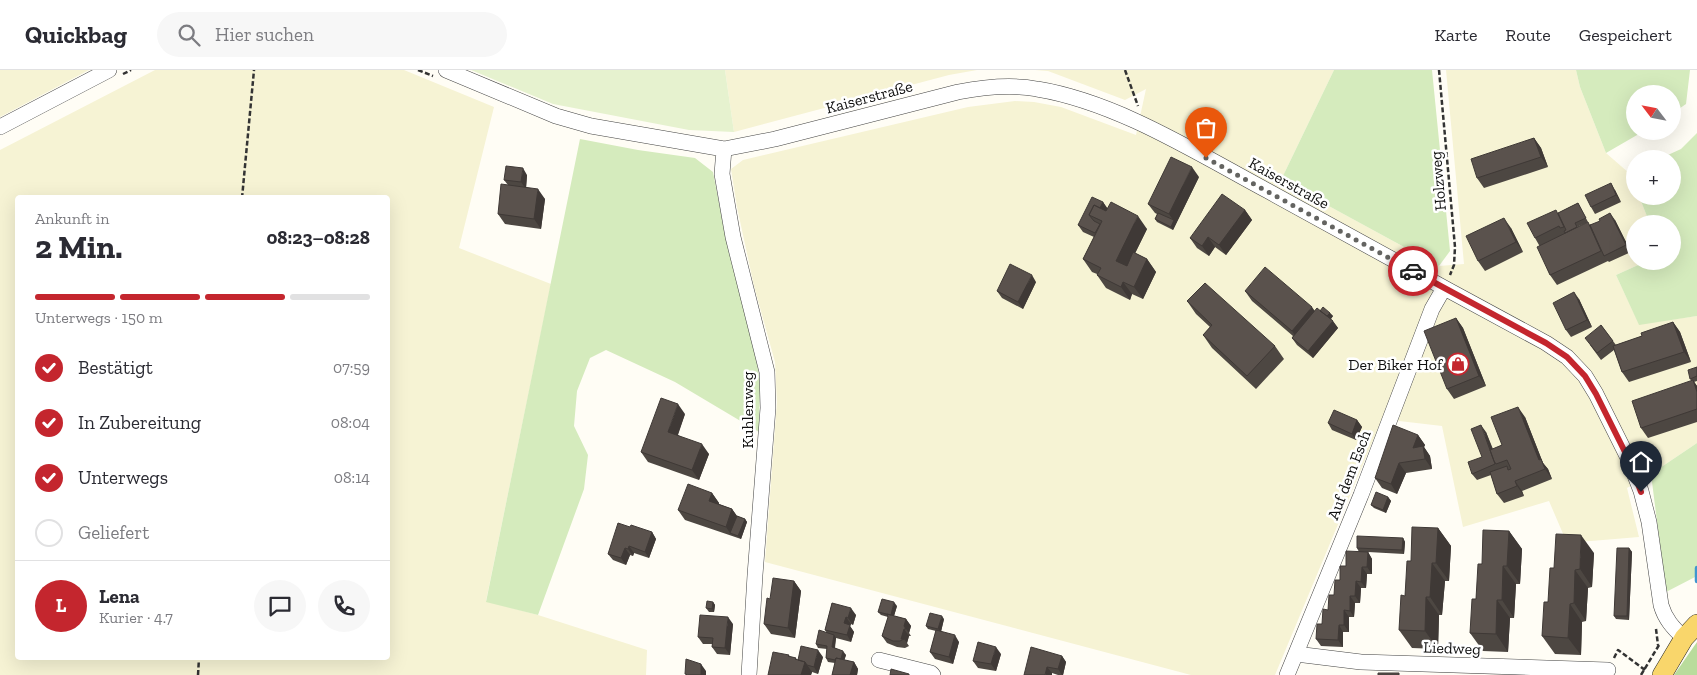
<!DOCTYPE html>
<html lang="de">
<meta charset="utf-8">
<style>
:root{--surface:#fff;--page:#f7f7f7;--text:#2b2b33;--muted:#7c7c81;--line:#e1e1e2;--accent:#c4262e}
body{margin:0;font-family:"Zilla Slab",serif;background:var(--page);color:var(--text);height:100vh;display:flex;flex-direction:column;font-size:19px;white-space:nowrap}
*{box-sizing:border-box;margin:0}
p{font-size:16px;color:var(--muted)}
.icon{flex:none;width:28px;height:28px;fill:none;stroke:currentColor;stroke-width:2;stroke-linecap:round;stroke-linejoin:round}
.map{position:relative;flex:1;overflow:hidden}
.details{position:absolute;left:15px;top:125px;width:375px;height:465px;display:flex;flex-direction:column;background:var(--surface);border-radius:5px;box-shadow:0 5px 20px #0002}
.details>*{flex:none}
.needle{width:32px;rotate:302deg}
.buttons{position:absolute;left:1626px;top:15px;display:grid;gap:10px}
.buttons a{display:grid;place-items:center;width:55px;height:55px;border-radius:50%;background:var(--surface);box-shadow:0 5px 20px #0002;font-size:25px}
.pin{position:absolute;display:grid;place-items:center;width:42px;height:42px;color:#fff;margin:-51px -21px;border-radius:50% 50% 50% 0;rotate:-45deg;box-shadow:0 0 5px #0007}
.pin .icon{rotate:45deg}
.courier{position:absolute;display:grid;place-items:center;width:50px;height:50px;margin:-25px;border:4px solid #c4262e;border-radius:50%;background:#fff;color:#222;box-shadow:0 1px 6px #0007}
.overview em{font-style:normal;font-weight:800}
.overview div{display:flex;flex-direction:column-reverse}
.overview{display:flex;align-items:center;justify-content:space-between;height:85px;padding:0 20px}
h1{font-size:32px;font-weight:800;line-height:38px}
.bar{display:grid;grid-template-columns:repeat(4,1fr);gap:8px 5px;align-content:center;height:60px;padding:0 20px}
.bar i{height:6px;border-radius:4px;background:var(--line)}
.bar .current{background:var(--accent)}
.bar p{grid-column:span 4}
.line{display:flex;align-items:center;gap:12px;padding:0 20px;border-top:1px solid var(--line)}
.line div{flex:1}
.round{display:grid;place-items:center;flex:none;width:52px;height:52px;border-radius:26px;background:var(--page)}
ol{padding:0 20px;list-style:none}
li{display:flex;align-items:center;gap:15px;height:55px}
li p{margin-inline-start:auto}
li .icon{padding:5px;border-radius:50%;background:var(--accent);color:#fff;stroke-width:4}
li:last-child{color:var(--muted)}
li i{width:28px;height:28px;border:2px solid var(--line);border-radius:50%}
header{display:flex;align-items:center;gap:30px;box-sizing:border-box;height:70px;padding:0 25px;background:var(--surface);border-bottom:1px solid var(--line)}
header strong{font-size:24px}
nav{display:flex;gap:28px;margin-inline-start:auto;font-size:18px}
.search{width:350px;height:45px;background:var(--page);display:flex;align-items:center;gap:12px;box-sizing:border-box;padding:0 18px;border-radius:28px;color:var(--muted);font-size:19px}
.map>svg:first-child{display:block}
.farmland{fill:#f6f3d4;fill-rule:evenodd}
.green{fill:#d5ebbd}
.forest{fill:#b9dc9c}
.pitch{fill:#e6f2cf}
.lines{fill:none;stroke-linecap:round;stroke-linejoin:round}
.stream{stroke:#3f96cf;stroke-width:4.5}
.minor-casing{stroke:#444;stroke-width:16}
.major-casing{stroke:#222;stroke-width:20}
.path{stroke:#333;stroke-width:2.5;stroke-dasharray:5 2.5;stroke-linecap:butt}
.minor{stroke:#fff;stroke-width:15}
.major{stroke:#f9d66b;stroke-width:19}
.wall{fill:#4d4742}
.shaded-wall{fill:#3f3936}
.building{fill:#5a524d;stroke:#3f3936}
.done{stroke:#646461;stroke-width:5;stroke-dasharray:0 9}
.route{stroke:#c4262e;stroke-width:6}
.labels{text-anchor:middle;dominant-baseline:central;stroke-width:5;stroke-linejoin:round;paint-order:stroke}
.street-label{font-size:16px;fill:#111;stroke:#fff}
.poi-label{font-size:16px;fill:#111;stroke:#fff;text-anchor:end}
</style>
<header>
<strong>Quickbag</strong>
<div class="search"><svg class="icon" aria-label="search" viewBox="0 0 24 24"><circle cx="10" cy="10" r="6"/><path d="M15 15l6 6"/></svg>Hier suchen</div>
<nav><a>Karte</a><a>Route</a><a>Gespeichert</a></nav>
</header>
<div class="map">
<svg width="1697" height="605" viewBox="0 0 1697 605">
<rect width="100%" height="100%" fill="#fffdf5"/>
<path class="farmland" d="M0,0H89L0,47Z
M155,0H404L494,37L459,178L551,214L486,531L538,545L647,580L646,605H0V80ZM18,128H388V588H18Z
M725,0H977L949,5L734,62Z
M1035,0H1334L1281,110L1439,196L1464,194L1446,0H1576L1580,17L1606,83L1629,103L1635,117V126H1639L1650,154H1635V191H1647L1616,205L1639,254L1697,246V373L1651,404L1627,418L1639,467L1567,473L1549,431L1463,457L1442,356L1382,349L1275,605H1191L765,492L777,332L775,292L754,216L737,137L731,99L743,90L968,37L1015,31L1034,32L1061,37L1136,65L1146,19L1125,30L1048,1Z"/>
<path class="green" d="M1334,0H1432L1450,181L1439,196L1281,110Z
M1576,0H1690L1686,34L1673,43L1672,24H1635V61H1644L1606,83L1580,17Z
M1697,63V246L1639,255L1616,205L1647,191H1672V154H1650L1639,126H1672V89H1659L1681,79Z
M580,69L638,80L695,88L713,102L728,179L754,277L760,311L759,362L675,312L606,280L590,288L577,321L574,356L588,385L584,419L538,545L486,532Z
M1697,373V506L1666,522L1651,404Z"/>
<path class="forest" d="M1697,572V605H1674Z"/>
<path class="pitch" d="M471,0H725L734,62L689,60L553,34Z"/>
<g class="lines">
<path class="stream" d="M1697,498V511"/>
<g class="minor-casing">
<path id="minor" d="M446,0L556,46L591,56L724,79L775,69L958,22C984,17 1011,14 1037,19C1117,32 1197,83 1268,121C1360,172 1453,223 1546,273L1567,287L1585,306L1596,324L1629,390L1641,421L1649,452L1661,535C1665,549 1673,558 1684,568
M0,57L109,0
M724,79L722,104L733,167L767,302L768,338L755,505L749,605
M1296,584L1361,592L1608,600
M879,590L931,603L933,605
M1287,605L1361,425L1432,239L1444,218"/>
</g>
<g class="major-casing">
<path id="major" d="M1662,605L1684,568L1697,554"/>
</g>
<path class="path" d="M418,0L433,6
M1125,0L1138,36
M1439,0L1455,177L1454,195L1450,205
M123,4L131,0
M242,128L254,0
M1656,559L1658,575
M1614,588L1618,580L1645,600
M198,605L199,588
M1641,605L1659,575"/>
<use href="#minor" class="minor"/>
<use href="#major" class="major"/>
</g>
<path class="wall" d="M1534,68L1541,78L1548,97L1484,118L1477,108Z
M527,105L526,117L545,129L541,159L505,154L498,144L508,115L504,110Z
M1199,107L1173,160L1157,152L1155,149L1157,144L1155,143L1148,134Z
M1615,120L1621,132L1595,144L1591,137Z
M1103,132L1107,139L1147,159L1135,183L1147,189L1156,202L1143,229L1132,224L1130,230L1106,218L1097,205V204L1092,202L1083,189L1094,167L1083,162L1078,155Z
M1578,133L1588,152L1577,157L1615,150L1631,182L1609,192L1608,191L1557,215L1550,205L1539,175L1535,168L1558,143Z
M1245,140L1252,150L1226,185L1215,177L1209,186L1197,178L1190,168Z
M1511,158L1523,182L1485,201L1478,191Z
M1036,212L1023,239L1002,228L997,221Z
M1245,221L1314,241H1320L1330,243L1333,246L1331,249L1338,258L1313,288L1297,275L1292,268L1293,266L1252,231Z
M1579,229L1592,257L1571,267L1566,260Z
M1187,231L1275,276L1284,289L1256,319L1212,278L1203,265L1210,257L1196,244Z
M1456,248L1463,258L1486,316L1454,329L1447,319Z
M1673,252L1680,262L1691,292L1629,312L1622,302L1614,280L1601,290L1590,275L1601,255L1616,275L1642,266Z
M1697,297V311L1694,312L1697,316V352L1648,368L1641,358L1692,311L1690,309Z
M685,344L678,365L709,384L699,410L648,392L641,382Z
M1525,347L1543,393L1548,399L1552,409L1522,421L1524,426L1504,433L1497,424L1491,405L1477,410L1472,404L1482,387L1486,362L1493,379L1502,375Z
M1357,350L1362,357L1356,370L1332,360L1328,353Z
M1418,365L1425,375L1424,377L1430,386L1432,399L1406,403L1397,424L1382,418L1375,408Z
M712,423L719,433V434L732,439L737,446L745,449L747,452L741,469L685,450L678,440Z
M1388,427L1391,431L1386,443L1374,438L1371,435Z
M1438,458L1451,476L1449,511H1445L1442,545H1439L1438,579L1412,578L1399,560L1411,491Z
M1509,461L1522,479L1520,514H1516L1514,548H1510L1508,582L1483,581L1470,563L1482,494Z
M652,462L656,469L649,488L634,483L633,486L630,485L626,495L613,490L608,484Z
M1403,468L1405,472L1404,484L1368,482L1372,489V504H1367L1366,518H1361L1360,533H1355L1354,547H1349V562H1343V577L1321,576L1316,569L1346,496L1359,482L1357,478Z
M1629,478L1632,482L1629,550L1616,549L1614,546Z
M1594,483L1592,517L1588,518L1586,551L1582,552L1581,585L1555,584L1542,566L1554,498Z
M794,511L801,521L795,568L771,564L764,554L770,529Z
M713,532L715,535L714,542H709L706,538Z
M832,533L856,545L853,555L851,554L850,556L854,562L851,572L836,568L835,578L846,585L844,590L854,592L858,599L857,605H832L835,593L828,592L826,588L827,579L818,578L816,574L827,563L825,560Z
M897,536L894,546L906,549L911,556L909,563L911,566H909L907,573L909,576L905,578L897,577L887,573L882,566L888,547L881,545L878,542Z
M944,549L941,561L959,572L953,594L935,589L930,582L936,561L928,559L926,556Z
M733,554L730,585L717,584L712,577V574H703L698,567Z
M1001,584L996,601L978,598L973,591Z
M789,585L790,587L796,588L797,590L823,587L818,604L812,602L811,605H768Z
M1062,586L1066,592L1063,605H1058L1052,603L1024,605Z"/>
<path class="shaded-wall" d="M1534,68L1541,78L1548,97L1541,87Z
M1192,97L1199,107L1176,154L1169,144Z
M523,98L527,105L526,119L521,112Z
M1611,113L1615,120L1621,132L1616,125Z
M538,119L545,129L541,159L534,149Z
M1103,132L1108,139L1102,151L1095,148Z
M1245,140L1252,150L1226,185L1219,175Z
M1610,143L1615,150L1631,182L1626,175Z
M1138,146L1147,159L1125,204L1116,191Z
M1504,148L1511,158L1523,182L1516,172Z
M1174,150L1176,154L1173,160L1171,157Z
M1208,167L1215,177L1209,186L1202,176Z
M1147,189L1156,202L1143,229L1134,217Z
M1032,205L1036,212L1023,239L1018,232Z
M1123,212L1132,224L1130,230L1121,217Z
M1574,222L1579,229L1592,257L1587,250Z
M1312,237L1319,247L1299,271L1292,261Z
M1330,243L1333,246L1329,251L1327,247Z
M1456,248L1463,258L1486,316L1479,306Z
M1333,251L1338,258L1313,288L1308,281Z
M1673,252L1680,262L1691,292L1684,282Z
M1693,310L1697,316V322Z
M678,334L685,344L675,372L668,362Z
M1518,337L1525,347L1543,393L1548,399L1552,409L1539,390Z
M1357,350L1362,357L1356,370L1352,364Z
M1481,355L1486,362L1498,394H1496Z
M1418,365L1425,375L1424,377L1430,386L1432,399L1425,389L1413,378Z
M702,374L709,384L699,410L692,400Z
M1399,393L1406,403L1397,424L1391,414Z
M1515,411L1522,421L1524,426L1517,416Z
M712,423L719,433L716,441L709,431Z
M1388,427L1391,431L1386,443L1383,440Z
M732,439L739,449L730,463L726,457Z
M745,449L747,452L741,469L738,466Z
M1438,458L1451,476L1449,511L1436,493Z
M1509,461L1522,479L1520,514L1507,496Z
M652,462L656,469L649,488L645,482Z
M1581,465L1594,483L1592,517L1580,499Z
M1403,468L1405,472L1404,484L1402,480Z
M629,476L634,483L633,486L628,479Z
M625,478L630,485L626,495L621,488Z
M1629,478L1632,482L1629,550L1627,546Z
M1368,482L1372,489V504L1367,497Z
M1432,493L1445,511L1442,545L1430,527Z
M1503,496L1516,514L1514,548L1502,530Z
M1362,497L1367,504L1366,518L1361,512Z
M1575,500L1588,518L1586,551L1574,533Z
M794,511L801,521L795,568L788,558Z
M1356,511L1361,518L1360,533L1355,526Z
M1350,526L1355,533L1354,547L1350,541Z
M1426,527L1439,545L1438,579L1425,561Z
M1497,530L1510,548L1508,582L1496,564Z
M713,532L715,535L714,542L712,539Z
M894,532L897,536L893,549L891,545Z
M1570,534L1582,552L1581,585L1568,568Z
M851,538L856,545L853,555L848,548Z
M1344,540L1349,547V562L1344,555Z
M942,546L944,549L941,562L938,559Z
M728,547L733,554L730,585L725,578Z
M846,547L851,554L850,556L854,562L851,572L847,565L844,553Z
M906,549L911,556L909,563L911,566L904,556Z
M1339,555L1343,562V577L1338,570Z
M904,559L909,566L907,573L904,569H901Z
M834,565L836,568L834,581L832,577Z
M955,565L959,572L953,594L949,587Z
M996,577L1001,584L996,601L991,594Z
M818,580L823,587L818,604L814,597Z
M843,581L846,585L843,595L840,592Z
M1062,586L1066,592L1063,605H1062L1058,599Z
M805,592L812,602L811,605H801Z
M854,592L858,599L857,605H850Z
M701,594L706,601V605H701Z
M1047,597L1052,603V605H1045Z"/>
<path class="building" d="M1534,68L1541,87L1477,108L1471,89Z
M1171,87L1192,97L1169,144L1148,134Z
M506,96L523,98L521,112L504,110Z
M1611,113L1616,125L1591,137L1585,125Z
M501,114L538,119L534,149L498,144Z
M1222,124L1245,140L1219,175L1208,167L1202,176L1190,168Z
M1092,127L1103,132L1100,138L1094,135L1089,145L1094,151L1100,154L1095,163L1078,155Z
M1111,132L1138,146L1116,191L1127,196L1133,182L1147,189L1134,217L1123,212L1121,217L1097,205L1101,198L1083,189L1102,151L1089,145L1094,135L1106,141Z
M1578,133L1586,148L1575,153L1577,157L1565,163L1564,161L1566,160L1558,143Z
M1556,140L1564,157L1560,158L1559,156L1535,168L1527,153Z
M1158,143L1174,150L1171,157L1155,149Z
M1610,143L1626,175L1604,186L1590,155L1600,151L1599,149Z
M1504,148L1516,172L1478,191L1466,166Z
M1588,152L1601,181L1550,205L1537,177Z
M1010,194L1032,205L1018,232L997,221Z
M1265,197L1312,237L1292,261L1245,221Z
M1205,213L1275,276L1247,306L1203,265L1212,255L1187,231Z
M1574,222L1587,250L1566,260L1553,233Z
M1323,237L1330,243L1327,246L1320,241Z
M1317,238L1333,251L1308,281L1292,268Z
M1456,248L1479,306L1447,319L1424,261Z
M1673,252L1684,282L1622,302L1613,276L1642,266L1641,263Z
M1601,255L1613,271L1597,283L1585,268Z
M1697,297V306L1690,309L1688,300Z
M1693,310L1697,322V339L1641,358L1632,331Z
M661,328L678,334L668,362L702,374L692,400L641,382Z
M1518,337L1539,390L1541,389L1545,399L1515,411L1517,416L1497,424L1490,402L1507,396L1508,400L1511,399L1507,390L1496,394L1494,391L1490,380L1502,375L1491,347Z
M1334,340L1357,350L1352,364L1328,353Z
M1393,355L1418,365L1413,378L1423,376L1425,389L1399,393L1391,414L1375,408Z
M1481,355L1495,394L1472,404L1468,392L1482,387L1471,359Z
M688,414L712,423L709,431L732,439L726,457L678,440Z
M1376,422L1388,427L1383,440L1371,435Z
M737,446L745,449L738,466L730,463Z
M618,453L630,457L631,455L652,462L645,482L629,476L628,479L625,478L621,488L608,484Z
M1412,457L1438,458L1436,493H1432L1430,527H1426L1425,561L1399,560L1401,525L1405,526L1407,491H1411Z
M1483,460L1509,461L1507,496H1503L1502,530H1497L1496,564L1470,563L1472,529H1476L1478,494H1482Z
M1556,464L1581,465L1580,499L1575,500L1574,533L1570,534L1568,568L1542,566L1544,532H1548L1550,498H1554Z
M1357,466L1403,468L1402,480L1357,478Z
M1617,478H1629L1627,546H1614Z
M1346,481L1368,482L1367,497H1362L1361,512L1356,511L1355,526H1350V541L1344,540V555H1339L1338,570L1316,569L1317,554H1322L1323,539L1328,540L1329,525H1334L1335,510H1340V496H1346Z
M773,508L794,511L788,558L764,554L767,528L770,529Z
M882,529L894,532L891,545L878,542Z
M707,531L713,532L712,539L706,538Z
M832,533L851,538L848,548L846,547L844,553L850,555L847,565L825,560Z
M930,543L942,546L938,559L926,556Z
M887,544L906,549L904,556L906,559H904L901,569H904L900,571H893L882,566L888,547Z
M700,545L728,547L725,578L712,577L713,568L698,567Z
M819,560L834,565L832,577L843,581L841,589L836,588L835,590L826,588L827,576L816,574Z
M936,560L955,565L949,587L930,582Z
M978,572L996,577L991,594L973,591Z
M801,576L818,580L814,597L807,595L805,592L798,590Z
M1031,577L1062,586L1058,599L1047,597L1045,605H1024Z
M773,582L789,585L788,586L796,588L795,589L805,592L801,605H768Z
M836,588L854,592L850,605H832Z
M686,589L701,594V605H688L685,604Z
M891,599L909,604V605H890Z
M1378,603H1399V605H1378Z"/>
<g class="lines">
<path class="done" d="M1206,88L1413,201"/>
<path class="route" d="M1413,201L1546,273L1567,287L1585,306L1596,324L1629,390L1641,422"/>
</g>
<defs>
<g id="shop-ring" transform="scale(1.125)"><circle r="9.5" fill="#fff" stroke="#c4262e" stroke-width="1.5"/><path d="M-5-2.5h2.3a2.7 3.5 0 0 1 5.4 0H5L5.5 6h-11ZM-1.5-2.5h3a1.5 2.3 0 0 0-3 0Z" fill="#c4262e"/></g>
</defs>
<g fill-rule="evenodd">
<use href="#shop-ring" x="1458" y="294"/>
</g>
<g class="labels">
<g class="street-label">
<text transform="translate(869 27) rotate(-15)">Kaiserstraße</text>
<text transform="translate(1438 111) rotate(-95)">Holzweg</text>
<text transform="translate(1289 113) rotate(29)">Kaiserstraße</text>
<text transform="translate(747 340) rotate(-90)">Kuhlenweg</text>
<text transform="translate(1349 405) rotate(-69)">Auf dem Esch</text>
<text transform="translate(1452 578) rotate(2)">Liedweg</text>
</g>
<g class="poi-label">
<text x="1442" y="294">Der Biker Hof</text>
</g>
</g>
</svg>
<div class="buttons">
<a><svg class="needle" viewBox="-14 -14 28 28"><path d="M0-13l5 13h-10z" fill="#e53935"/><path d="M0 13l5-13h-10z" fill="#7c7c81"/></svg></a>
<a>+</a>
<a>−</a>
</div>
<div class="pin" style="left:1206px;top:88px;background:#ea580c"><svg class="icon" aria-label="bag" viewBox="0 0 24 24"><path d="M5 8h14l-1 12H6zM9 8a3 3 0 0 1 6 0"/></svg></div>
<div class="pin" style="left:1641px;top:422px;background:#1f2937"><svg class="icon" aria-label="home" viewBox="0 0 24 24"><path d="M3 11l9-7 9 7M6 9v11h12V9"/></svg></div>
<div class="courier" style="left:1413px;top:201px"><svg class="icon" aria-label="car" viewBox="0 0 24 24"><path d="M5 17H2v-5l4-1 3-4h7l3 4 3 1v5h-3M9 17h6M6 11h13"/><circle cx="7" cy="17" r="2"/><circle cx="17" cy="17" r="2"/></svg></div>
<section class="details">
<div class="overview"><div><h1>2 Min.</h1><p>Ankunft in</p></div><em>08:23–08:28</em></div>
<div class="bar"><i class="current"></i><i class="current"></i><i class="current"></i><i></i><p>Unterwegs · 150 m</p></div>
<ol>
<li><svg class="icon" aria-label="check" viewBox="0 0 24 24"><path d="M5 12l5 5 9-10"/></svg>Bestätigt<p>07:59</p></li>
<li><svg class="icon" aria-label="check" viewBox="0 0 24 24"><path d="M5 12l5 5 9-10"/></svg>In Zubereitung<p>08:04</p></li>
<li><svg class="icon" aria-label="check" viewBox="0 0 24 24"><path d="M5 12l5 5 9-10"/></svg>Unterwegs<p>08:14</p></li>
<li><i></i>Geliefert</li>
</ol>
<div class="line" style="height:90px"><b class="round" style="background:var(--accent);color:#fff">L</b><div><b>Lena</b><p>Kurier · 4.7</p></div><a class="round"><svg class="icon" aria-label="chat" viewBox="0 0 24 24"><path d="M4 5h16v11H9l-5 4z"/></svg></a><a class="round"><svg class="icon" aria-label="phone" viewBox="0 0 24 24"><path d="M5 4h4l2 5-3 2q2 4 5 5l2-3 5 2v4C11 20 4 13 5 4z"/></svg></a></div>
</section>
</div>
